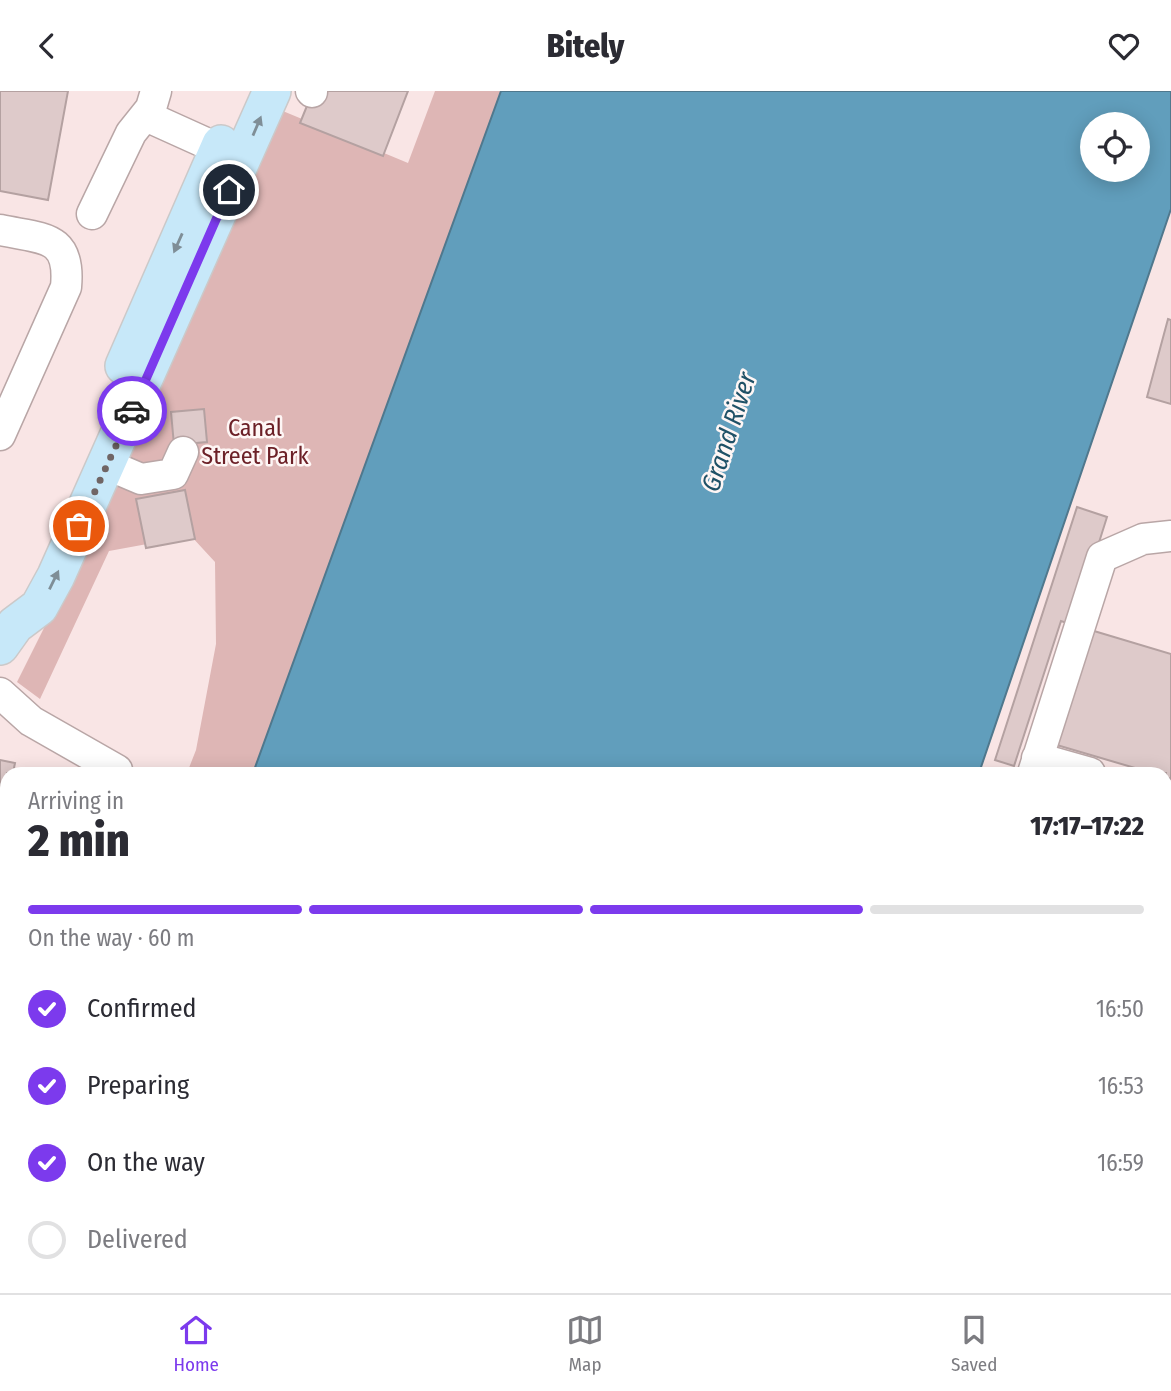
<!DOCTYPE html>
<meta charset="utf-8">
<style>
:root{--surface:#fff;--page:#f2f2f3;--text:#2b2b33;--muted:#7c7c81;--line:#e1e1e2;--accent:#7c3aed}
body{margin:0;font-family:"Fira Sans Condensed",sans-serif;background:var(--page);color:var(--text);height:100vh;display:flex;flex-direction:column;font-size:26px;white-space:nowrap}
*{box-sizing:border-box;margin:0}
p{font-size:23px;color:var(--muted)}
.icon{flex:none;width:38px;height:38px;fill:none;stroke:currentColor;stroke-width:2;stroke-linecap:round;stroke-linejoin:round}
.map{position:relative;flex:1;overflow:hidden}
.drawer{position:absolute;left:0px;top:676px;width:1172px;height:527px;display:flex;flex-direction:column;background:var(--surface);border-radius:21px 21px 0 0;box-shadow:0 4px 18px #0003}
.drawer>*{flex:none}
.tools{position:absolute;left:1080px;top:21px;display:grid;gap:14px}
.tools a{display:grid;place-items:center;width:70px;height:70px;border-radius:50%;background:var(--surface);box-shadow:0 4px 18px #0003;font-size:35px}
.pin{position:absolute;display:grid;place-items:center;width:60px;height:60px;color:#fff;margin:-30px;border:4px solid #fff;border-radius:50%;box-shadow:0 2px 7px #0007}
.courier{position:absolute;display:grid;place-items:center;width:70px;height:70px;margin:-35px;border:5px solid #7c3aed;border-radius:50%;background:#fff;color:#222;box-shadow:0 2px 9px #0007}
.headline em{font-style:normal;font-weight:800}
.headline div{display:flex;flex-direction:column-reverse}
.headline{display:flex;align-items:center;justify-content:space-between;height:119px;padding:0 28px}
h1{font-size:46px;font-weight:800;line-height:52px}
.bar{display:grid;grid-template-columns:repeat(4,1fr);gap:10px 7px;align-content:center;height:84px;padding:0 28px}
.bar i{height:9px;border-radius:5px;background:var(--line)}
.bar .current{background:var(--accent)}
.bar p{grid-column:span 4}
ol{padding:0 28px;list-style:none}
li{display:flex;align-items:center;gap:21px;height:77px}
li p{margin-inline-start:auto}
li .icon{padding:7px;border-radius:50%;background:var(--accent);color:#fff;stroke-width:4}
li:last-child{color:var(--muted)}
li i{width:38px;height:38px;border:4px solid var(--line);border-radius:50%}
header{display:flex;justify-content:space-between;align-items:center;height:91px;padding:0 28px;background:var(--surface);font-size:32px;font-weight:800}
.tab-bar{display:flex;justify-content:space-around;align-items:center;height:98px;border-top:2px solid var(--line);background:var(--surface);font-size:19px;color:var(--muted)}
.tab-bar a{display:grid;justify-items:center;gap:4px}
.tab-bar .current{color:var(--accent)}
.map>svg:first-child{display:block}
.green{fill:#deb6b5}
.water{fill:#619ebc;stroke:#50788d;stroke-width:2;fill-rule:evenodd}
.building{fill:#decaca;stroke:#b4a1a1;stroke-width:2}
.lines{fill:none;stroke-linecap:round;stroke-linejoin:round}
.minor-casing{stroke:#b9a6a6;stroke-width:33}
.major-casing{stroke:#cbc9c9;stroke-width:40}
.minor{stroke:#fff;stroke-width:30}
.major{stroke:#c7e8f9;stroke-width:37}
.oneway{fill:#7f8e97}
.done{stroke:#706565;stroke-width:7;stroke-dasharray:0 12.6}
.route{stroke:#7c3aed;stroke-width:9}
.labels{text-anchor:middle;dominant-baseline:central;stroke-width:5;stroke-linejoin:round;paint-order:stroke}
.park-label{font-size:24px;fill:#6c2027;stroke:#fef6f5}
.water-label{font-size:26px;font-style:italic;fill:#1f5167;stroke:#fef6f5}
</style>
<header><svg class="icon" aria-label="back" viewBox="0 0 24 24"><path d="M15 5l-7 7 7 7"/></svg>Bitely<svg class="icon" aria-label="heart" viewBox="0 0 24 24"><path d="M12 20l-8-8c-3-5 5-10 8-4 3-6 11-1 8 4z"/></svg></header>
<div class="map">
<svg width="1171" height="1202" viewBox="0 0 1171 1202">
<rect width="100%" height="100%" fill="#f9e5e5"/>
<path class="green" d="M435,0H501L253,682H187L196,659L216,553L215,471L191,445L109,460L40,608L17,591L108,409L278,18L408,72Z
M7,1184V1195H66L64,1202H1Z"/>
<path class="water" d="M501,0H1171V118L979,682H253ZM1092,33H1138V79H1092Z
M66,1195H805L803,1202H64Z"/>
<path class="building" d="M0,0H68L48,109L0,100Z
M313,0H408L383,65L300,32Z
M1168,228L1171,229V313L1147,306Z
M204,318L207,351L174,354L171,321Z
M185,399L195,448L146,457L136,408Z
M1077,416L1107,426L1073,534L1061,530L1014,675L995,669Z
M1084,537L1171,563V688L1166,686V682H1152L1050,652Z
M0,669L15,672L13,682H7V715L0,753Z
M0,770L7,771V839L1,838L0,841Z
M1166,863L1171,864V1028L1166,1026Z
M816,1195H979L999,1202H815Z"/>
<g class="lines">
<g class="minor-casing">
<path id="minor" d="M311,0L312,1
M146,25L219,58
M92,123L131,42L151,17L156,0
M0,139C42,148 71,143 66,196L0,344
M108,374L141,388L173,383L183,361
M0,602L31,630L117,679L116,682
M1037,667L1090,682
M1033,682L1102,466L1143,448L1171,445
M1166,734L1171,716
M1166,819L1171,820
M0,1035L7,1018
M1166,1064L1171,1066
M1166,1168L1171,1147
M1086,1202L1088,1195
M1156,1202L1158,1195"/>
</g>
<g class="major-casing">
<path id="major" d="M124,275L221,53
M0,555L15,534L39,516L56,485L272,0"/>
</g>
<use href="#minor" class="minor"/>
<use href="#major" class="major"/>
</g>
<defs><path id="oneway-solid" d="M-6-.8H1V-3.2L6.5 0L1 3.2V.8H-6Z" transform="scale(1.75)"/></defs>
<g class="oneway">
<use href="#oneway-solid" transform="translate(257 35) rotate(-67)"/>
<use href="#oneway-solid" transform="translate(178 152) rotate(114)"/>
<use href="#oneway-solid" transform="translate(54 489) rotate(-64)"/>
</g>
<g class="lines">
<path class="done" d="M79,435L132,320"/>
<path class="route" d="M132,320L229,99"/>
</g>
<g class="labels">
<g class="park-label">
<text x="255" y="337">Canal<tspan x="255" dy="28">Street Park</tspan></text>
</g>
<g class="water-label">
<text transform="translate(729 341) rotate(-72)">Grand River</text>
</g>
</g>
</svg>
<div class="tools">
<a><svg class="icon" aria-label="locate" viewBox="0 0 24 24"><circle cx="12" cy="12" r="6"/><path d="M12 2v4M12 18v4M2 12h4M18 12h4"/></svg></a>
</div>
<div class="pin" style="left:79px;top:435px;background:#ea580c"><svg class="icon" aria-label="bag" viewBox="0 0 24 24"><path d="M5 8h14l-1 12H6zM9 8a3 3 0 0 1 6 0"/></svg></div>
<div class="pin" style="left:229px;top:99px;background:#1f2937"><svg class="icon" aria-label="home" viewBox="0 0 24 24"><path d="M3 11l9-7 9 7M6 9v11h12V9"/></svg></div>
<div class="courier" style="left:132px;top:320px"><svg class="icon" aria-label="car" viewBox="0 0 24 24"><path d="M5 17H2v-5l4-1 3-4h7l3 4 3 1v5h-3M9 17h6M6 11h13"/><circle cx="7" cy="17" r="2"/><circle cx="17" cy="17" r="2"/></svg></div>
<section class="drawer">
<div class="headline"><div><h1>2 min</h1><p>Arriving in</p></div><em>17:17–17:22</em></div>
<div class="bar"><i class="current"></i><i class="current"></i><i class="current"></i><i></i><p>On the way · 60 m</p></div>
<ol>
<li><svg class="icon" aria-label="check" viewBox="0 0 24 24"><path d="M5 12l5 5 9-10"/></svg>Confirmed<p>16:50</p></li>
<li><svg class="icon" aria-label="check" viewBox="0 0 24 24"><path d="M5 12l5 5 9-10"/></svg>Preparing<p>16:53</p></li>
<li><svg class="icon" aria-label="check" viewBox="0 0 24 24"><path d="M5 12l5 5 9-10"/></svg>On the way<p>16:59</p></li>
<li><i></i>Delivered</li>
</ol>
</section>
</div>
<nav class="tab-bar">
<a class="current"><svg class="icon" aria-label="home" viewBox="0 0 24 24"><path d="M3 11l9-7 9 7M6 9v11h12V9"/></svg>Home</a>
<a><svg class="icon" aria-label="map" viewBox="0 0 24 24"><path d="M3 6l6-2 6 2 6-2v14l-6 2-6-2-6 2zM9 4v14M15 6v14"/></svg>Map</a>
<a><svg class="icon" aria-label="saved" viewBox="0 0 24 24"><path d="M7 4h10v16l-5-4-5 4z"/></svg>Saved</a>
</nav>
